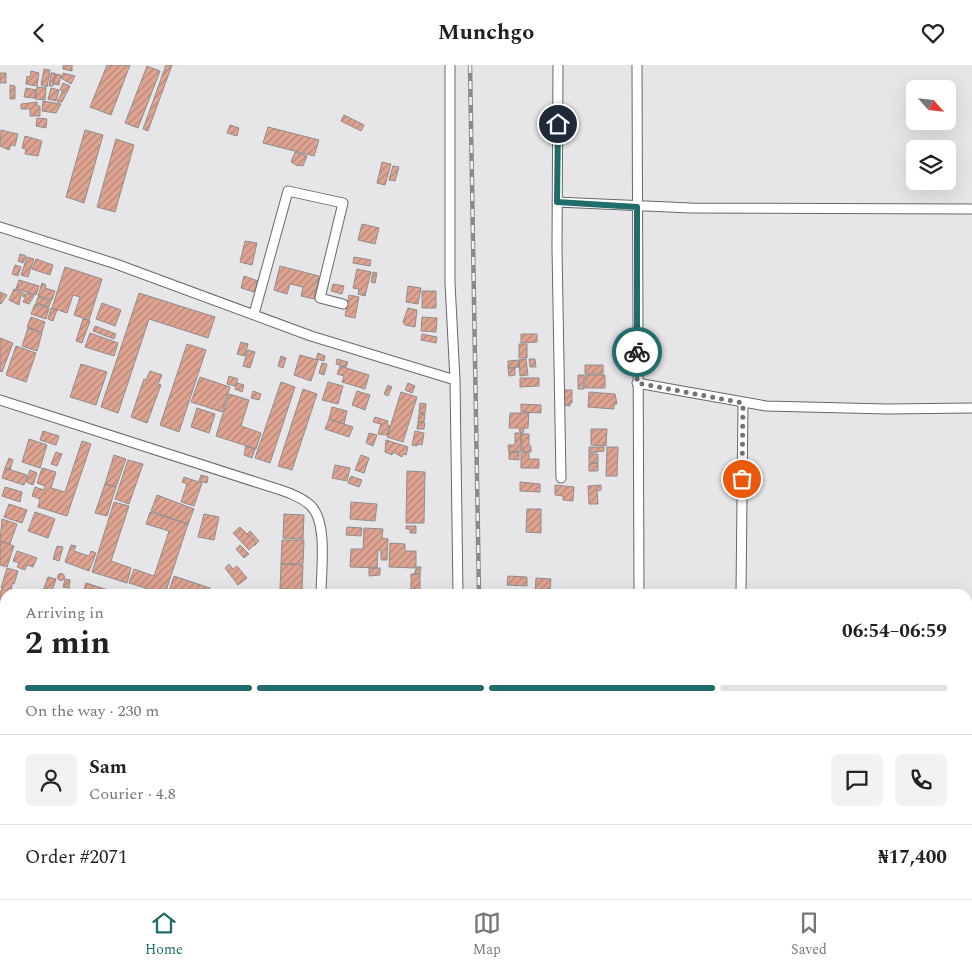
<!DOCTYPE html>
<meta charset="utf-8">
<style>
:root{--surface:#fff;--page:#f2f2f2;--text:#222;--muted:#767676;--line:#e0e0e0;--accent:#216d6c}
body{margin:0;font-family:Spectral,serif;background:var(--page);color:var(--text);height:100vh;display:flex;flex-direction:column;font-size:19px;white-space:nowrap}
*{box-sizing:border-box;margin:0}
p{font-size:16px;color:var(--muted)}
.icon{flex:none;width:28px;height:28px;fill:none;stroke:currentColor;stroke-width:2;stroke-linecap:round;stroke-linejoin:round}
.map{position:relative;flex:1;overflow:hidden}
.panel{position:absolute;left:0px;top:524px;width:972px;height:311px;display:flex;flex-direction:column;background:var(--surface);border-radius:15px 15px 0 0;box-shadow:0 5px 20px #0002}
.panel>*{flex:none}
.needle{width:32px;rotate:117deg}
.tools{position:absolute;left:906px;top:15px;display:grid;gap:10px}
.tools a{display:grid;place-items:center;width:50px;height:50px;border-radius:8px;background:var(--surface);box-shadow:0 5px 20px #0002;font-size:25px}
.pin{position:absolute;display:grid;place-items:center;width:42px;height:42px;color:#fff;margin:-21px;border:2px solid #fff;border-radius:50%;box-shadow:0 1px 5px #0007}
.courier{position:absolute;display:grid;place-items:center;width:50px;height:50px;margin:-25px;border:4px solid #216d6c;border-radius:50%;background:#fff;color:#222;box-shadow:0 1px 6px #0007}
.head em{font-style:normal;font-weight:700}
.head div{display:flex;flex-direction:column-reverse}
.head{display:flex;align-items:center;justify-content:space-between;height:85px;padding:0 25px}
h1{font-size:32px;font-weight:700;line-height:38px}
.bar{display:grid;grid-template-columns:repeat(4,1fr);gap:8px 5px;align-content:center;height:60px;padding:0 25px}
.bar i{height:6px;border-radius:4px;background:var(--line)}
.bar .on{background:var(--accent)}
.bar p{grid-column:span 4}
.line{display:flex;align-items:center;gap:12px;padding:0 25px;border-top:1px solid var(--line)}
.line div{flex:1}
.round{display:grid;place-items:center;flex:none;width:52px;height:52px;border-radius:8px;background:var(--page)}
header{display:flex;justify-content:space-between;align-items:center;height:65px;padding:0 25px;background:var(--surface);font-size:22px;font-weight:700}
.tab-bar{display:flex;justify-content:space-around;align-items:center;height:70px;border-top:1px solid var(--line);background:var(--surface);font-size:14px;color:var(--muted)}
.tab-bar a{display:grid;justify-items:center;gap:2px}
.tab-bar .on{color:var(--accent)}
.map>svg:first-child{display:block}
.industrial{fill:url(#industrial-furrows)}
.building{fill:url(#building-hatch);stroke:#908d8c}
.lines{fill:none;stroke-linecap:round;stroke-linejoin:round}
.minor-casing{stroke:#68686b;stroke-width:11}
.minor{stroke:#fff;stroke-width:9}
.rail-casing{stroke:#8a8a8c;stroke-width:4.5}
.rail{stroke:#f3f3f7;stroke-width:2.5;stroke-dasharray:8;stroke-linecap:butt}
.done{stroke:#737375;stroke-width:5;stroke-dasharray:0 9}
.route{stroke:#216d6c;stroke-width:6}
</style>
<header><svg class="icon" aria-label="back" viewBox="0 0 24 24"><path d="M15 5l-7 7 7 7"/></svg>Munchgo<svg class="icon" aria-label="heart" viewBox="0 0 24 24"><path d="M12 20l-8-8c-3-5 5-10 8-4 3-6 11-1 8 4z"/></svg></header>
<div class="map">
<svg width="972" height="834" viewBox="0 0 972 834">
<defs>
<pattern id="industrial-furrows" width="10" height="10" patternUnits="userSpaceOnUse" patternTransform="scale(1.25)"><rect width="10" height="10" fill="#edd5e0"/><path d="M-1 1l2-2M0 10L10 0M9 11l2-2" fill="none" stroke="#ccb7c1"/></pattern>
<pattern id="building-hatch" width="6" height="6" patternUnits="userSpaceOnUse" patternTransform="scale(1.25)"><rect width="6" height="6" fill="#dfa391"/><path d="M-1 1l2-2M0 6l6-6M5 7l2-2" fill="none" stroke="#b68677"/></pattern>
</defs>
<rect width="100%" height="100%" fill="#e6e6e9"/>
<path class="industrial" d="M524,830H922V834H524Z"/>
<path class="building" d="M63,0H72V6L63,4Z
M107,0H130L111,50L90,42Z
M166,0H172L148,66L143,64Z
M147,1L160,6L138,63L125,58Z
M44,4L50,5L47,22L41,20Z
M31,6L39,8L37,21L26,19L27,11L30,12Z
M0,8H6V18H0Z
M51,8H55L53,21H49Z
M63,8L75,11L71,19L61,13Z
M55,9L61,10L59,20L54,19Z
M63,18L70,21L67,28L60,25Z
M10,20L15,21V34H10Z
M37,22L46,23L45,35L35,34Z
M26,23L36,25L34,33L24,32Z
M51,23L59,25L56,36L48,34Z
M62,27L66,29L62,37H57Z
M43,36L61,39L56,48L42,46Z
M37,37V41H40V51H30V44H21V39Z
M344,50L364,60L361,66L341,56Z
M37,53L47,54L46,63L36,61Z
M230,60L239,63L237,71L227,68Z
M268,62L319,75L314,91L263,78Z
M1,65L18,69L15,81L11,80L9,85L0,81Z
M85,65L103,70L84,138L66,132Z
M25,71L42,76L38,91L25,89L26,84L22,83Z
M116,74L134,80L115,147L97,142Z
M295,87L307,91L303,101L298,100V101L291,97Z
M382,97L391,99L385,120L377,118Z
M393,101L399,102L395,116L389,115Z
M362,159L379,163L375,179L358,175Z
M245,176L257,178L252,200L240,197Z
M20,189L26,191L23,198L18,196Z
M27,192L34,194L28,212L21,210Z
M354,192L371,195L370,201L353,198Z
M36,194L53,200L50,210L32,204Z
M15,200L21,202L18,211L12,209Z
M280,201L319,211L314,234L301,231L303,222L290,219L287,229L274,225Z
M65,202L102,214L89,255L74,250L80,232L73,230L67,248L52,243Z
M357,204L371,207L365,231L358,229L359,224L353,223Z
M373,207L377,208L375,218L371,217Z
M244,211L258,216L254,227L241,223Z
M19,215L39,221L36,230L16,224Z
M42,218L46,220L45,223L55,226L52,235L38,231Z
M333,219L344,221L342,229L331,226Z
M408,221L421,223L418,239L406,237Z
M14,224L25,229L24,232L21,230L19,240L9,235Z
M422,226H436V243H422Z
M0,227L7,230L1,239L0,238Z
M27,228L34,231L29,239L23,237Z
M139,228L215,252L208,273L149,254L118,348L101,342Z
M349,230L359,232L355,253L345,251Z
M38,232L51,236L49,242L36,238Z
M102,238L121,245L115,261L96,254Z
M35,239L49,243L46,254L31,249Z
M51,243L57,245L53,256L48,254Z
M408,243L417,245L415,262L405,260L403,257Z
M31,252L45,257L42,267L27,262Z
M422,252L437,253L436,267L421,266Z
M83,254L90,256L82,278L76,276Z
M95,261L116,269L114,274L93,266Z
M28,263L42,268L37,286L22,281Z
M90,268L118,278L114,291L85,282Z
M422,269L437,272L436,278L421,275Z
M521,269H537V277L521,278Z
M0,273L13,278L2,307L0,306Z
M241,277L248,279L245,291L237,289Z
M187,279L206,285L179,367L160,360Z
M519,279H527V293H519Z
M16,281L36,288L26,317L6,310Z
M248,285L255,287L250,303L243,301Z
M318,288L325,291L324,296L316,294Z
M300,290L318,295L311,316L294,310Z
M281,291L286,293L283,303L278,301Z
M337,294L348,297L346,302L336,299Z
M526,294L528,310L520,311L519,295Z
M529,294H535L536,302H530Z
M519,295V302L508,303V296Z
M322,298L327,299L324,310L319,308Z
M81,299L107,307L96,340L70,332Z
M585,300H603V309H585Z
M340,301L369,310L365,324L342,317L344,311L337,309Z
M508,303H515V310L509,311Z
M150,306L162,310L158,319L161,320L147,358L131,352L144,314L146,315Z
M578,310H584V324H578Z
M585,310H605V323H585Z
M229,311L238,314L235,321L227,319Z
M200,312L230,322L222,347L191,337Z
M520,313H539V321L520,322Z
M281,317L295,322L270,398L255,393Z
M328,317L343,321L338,339L322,335Z
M237,318L244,320L242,327L235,324Z
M408,318L415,321L412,328L405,325Z
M388,320L392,322L388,331L384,329Z
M303,324L317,329L292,405L278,401Z
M562,325H572V338H570V341L563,340Z
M253,326L261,329L259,335L251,333Z
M357,326L370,330L365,345L352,340Z
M401,327L417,332L403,377L387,372Z
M589,327L615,329L617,339H614V344L588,342Z
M229,329L249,335L241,361L261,368L256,384L216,371Z
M420,338L426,339L425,348L419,347Z
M521,339L541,340V348L521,347Z
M332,342L347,346L344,359L329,354Z
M197,343L215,349L209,368L191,362Z
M419,348L425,349L424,357H418Z
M510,348H529L528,363H524L523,368L520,367L519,363H509Z
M375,352L388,356L387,360L390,361L387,370L378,369L381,359L373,357Z
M329,354L353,362L349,372L325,364Z
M418,357L425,358L424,364H417Z
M591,364H607L606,381L591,380Z
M43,366L59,371L56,380L40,375Z
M415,366L424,368L422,380L417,379V381L412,380Z
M369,368L377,370L373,381L366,378Z
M515,368H521V386L509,387L508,380H515Z
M521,369H529V381H531V387L522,386Z
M29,374L47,380L40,403L22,397Z
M386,375L408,382L406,390L403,389L402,392L393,387L392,390L385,387Z
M82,376L91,379L67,451L38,442L40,434L32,431L35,422L44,425L45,421L37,418L42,403L56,407L51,423L65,427Z
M246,381L255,384L252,393L244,390Z
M589,382H604V386L589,388Z
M607,382H618L617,411H606Z
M56,387L62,389L57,401L51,399Z
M509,387H519V395L509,394Z
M521,387L529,388V394H539V403H521Z
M589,389H598V398H589Z
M114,390L126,394L116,422L105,419Z
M361,390L369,393L364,408L355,405Z
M9,393L13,395L10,405L5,403Z
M128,395L143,399L129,439L115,434Z
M598,398V406H589V399Z
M335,400L350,403L347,416L332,413Z
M5,403L27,410L24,420L2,413Z
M30,405L37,408L33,420L26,417Z
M407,406L425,407L424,458H406Z
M201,410L208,412L207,418L199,416Z
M351,411L362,415L359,422L348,418Z
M184,412L202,418L194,441L181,437L187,419L182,417Z
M520,417L540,419V427L520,426Z
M105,419L116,422L107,451L95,448Z
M555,420L574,422L573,436L563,435V431L555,430Z
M601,420V425L597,426L598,439H589L588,421Z
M5,422L22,427L20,437L2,431Z
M157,430L194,444L188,459L151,446Z
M114,437L129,441L111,496L131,503L127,518L92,507Z
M351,437L377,439L375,456L350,454Z
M9,439L27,445L22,458L4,452Z
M527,444H541V468L526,467Z
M35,447L55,454L48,473L28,466Z
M150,447L188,459L165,529L129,518L134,504L154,511L169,466L146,459Z
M204,449L219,452L214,475L198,472Z
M284,449L304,450L303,474L283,473Z
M2,454L17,459L10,479L0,476Z
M406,461H416V468H410V464H406Z
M240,462L256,478L249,485L233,468Z
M347,462L362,463L361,471L346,470Z
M364,463L383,464L382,473L388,474L387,495H381V485H378L377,503L350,502L351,484H363Z
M250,466L259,476L254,481L256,478L247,469Z
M282,475H304L303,499H281Z
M0,476L14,481L7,502L0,500Z
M390,478L405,479V486H416V503L389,502Z
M71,480L76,481L74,486L89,491L91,486L96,488L89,506L65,497Z
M240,480L249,489L244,493L236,484Z
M57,481L63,482L59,496L53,494Z
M17,486L37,493L33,502L27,500L25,505L17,502L19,498L13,496Z
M229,499L233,504L237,501L247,513L238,520L225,503Z
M281,499L303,500L302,525L280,524Z
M417,502H421L420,509H414Z
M7,503L18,506L14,519L12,518L11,529H5V544L2,546L0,545V527L3,523H1Z
M369,503H380V510L369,511Z
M57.5 512a3.5 3.5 0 1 1 7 0a3.5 3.5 0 1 1-7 0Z
M411,509H420V529H411Z
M174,511L210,523L209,529H168Z
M508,511L527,512V521L507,520Z
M48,512L56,514L51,529H42Z
M536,513L551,514L550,524L547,523L550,529H535Z
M65,514L70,515L69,523L63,522Z
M86,518L121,529L83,528Z
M0,642L5,644V676L0,674Z
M4,736H5V758L0,757Z
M0,776L5,777V804L0,802Z
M7,830H43V834H7Z
M117,830H142V834H117Z
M155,830H171V834H155Z
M217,830H233V834H217Z
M238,830H257V834H238Z
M273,830H300L299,834H273Z
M401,830H419V834H401Z"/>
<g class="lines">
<g class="minor-casing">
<path id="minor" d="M450,0V218L455,315L458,529
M558,0L557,183L561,413
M637,0L639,529
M557,137L691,143L972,144
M0,162L116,199L311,271L455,315
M254,249L288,126L343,138L320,233L343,239
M637,318L766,341L887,344L972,343
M0,335L265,420C280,425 300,430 311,441C328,458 321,505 321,529
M741,529L743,338
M968,560H972
M0,629L5,631
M189,830V834
M319,830V834
M464,834V830"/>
</g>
<use href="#minor" class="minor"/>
<g class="rail-casing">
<path id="rail" d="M470,0L479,529
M486,830V834
M532,834V830"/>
</g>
<use href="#rail" class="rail"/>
</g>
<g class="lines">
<path class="done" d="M637,287V318L743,338L742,414"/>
<path class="route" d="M558,59L557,137L637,142V287"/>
</g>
</svg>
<div class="tools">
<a><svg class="needle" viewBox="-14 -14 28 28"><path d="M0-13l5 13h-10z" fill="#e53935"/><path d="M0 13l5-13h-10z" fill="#767676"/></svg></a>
<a><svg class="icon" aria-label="layers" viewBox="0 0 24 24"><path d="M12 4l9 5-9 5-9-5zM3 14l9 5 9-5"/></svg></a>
</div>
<div class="pin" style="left:742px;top:414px;background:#ea580c"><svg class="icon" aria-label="bag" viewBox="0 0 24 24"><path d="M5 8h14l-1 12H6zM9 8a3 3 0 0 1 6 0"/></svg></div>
<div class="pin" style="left:558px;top:59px;background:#1f2937"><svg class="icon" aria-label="home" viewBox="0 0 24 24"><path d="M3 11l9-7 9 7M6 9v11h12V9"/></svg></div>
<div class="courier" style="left:637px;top:287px"><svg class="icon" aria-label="bike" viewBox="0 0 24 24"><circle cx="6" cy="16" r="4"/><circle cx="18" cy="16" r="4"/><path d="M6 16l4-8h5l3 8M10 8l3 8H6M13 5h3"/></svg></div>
<section class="panel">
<div class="head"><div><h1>2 min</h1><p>Arriving in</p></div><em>06:54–06:59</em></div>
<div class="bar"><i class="on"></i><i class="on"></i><i class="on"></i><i></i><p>On the way · 230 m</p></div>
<div class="line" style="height:90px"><a class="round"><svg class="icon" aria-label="person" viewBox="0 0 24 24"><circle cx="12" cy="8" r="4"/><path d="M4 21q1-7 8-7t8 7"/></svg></a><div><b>Sam</b><p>Courier · 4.8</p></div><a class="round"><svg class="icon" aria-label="chat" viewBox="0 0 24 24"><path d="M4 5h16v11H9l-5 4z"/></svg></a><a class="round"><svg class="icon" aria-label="phone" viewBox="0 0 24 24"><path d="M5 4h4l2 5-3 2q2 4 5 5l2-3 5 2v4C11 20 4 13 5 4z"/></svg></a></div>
<div class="line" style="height:65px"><div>Order #2071</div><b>₦17,400</b></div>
</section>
</div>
<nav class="tab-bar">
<a class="on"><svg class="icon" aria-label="home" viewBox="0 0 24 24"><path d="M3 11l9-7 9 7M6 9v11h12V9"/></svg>Home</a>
<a><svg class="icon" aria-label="map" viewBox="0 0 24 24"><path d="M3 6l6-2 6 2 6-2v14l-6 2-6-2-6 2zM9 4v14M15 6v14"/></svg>Map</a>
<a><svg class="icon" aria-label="saved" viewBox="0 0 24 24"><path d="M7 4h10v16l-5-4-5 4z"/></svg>Saved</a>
</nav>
